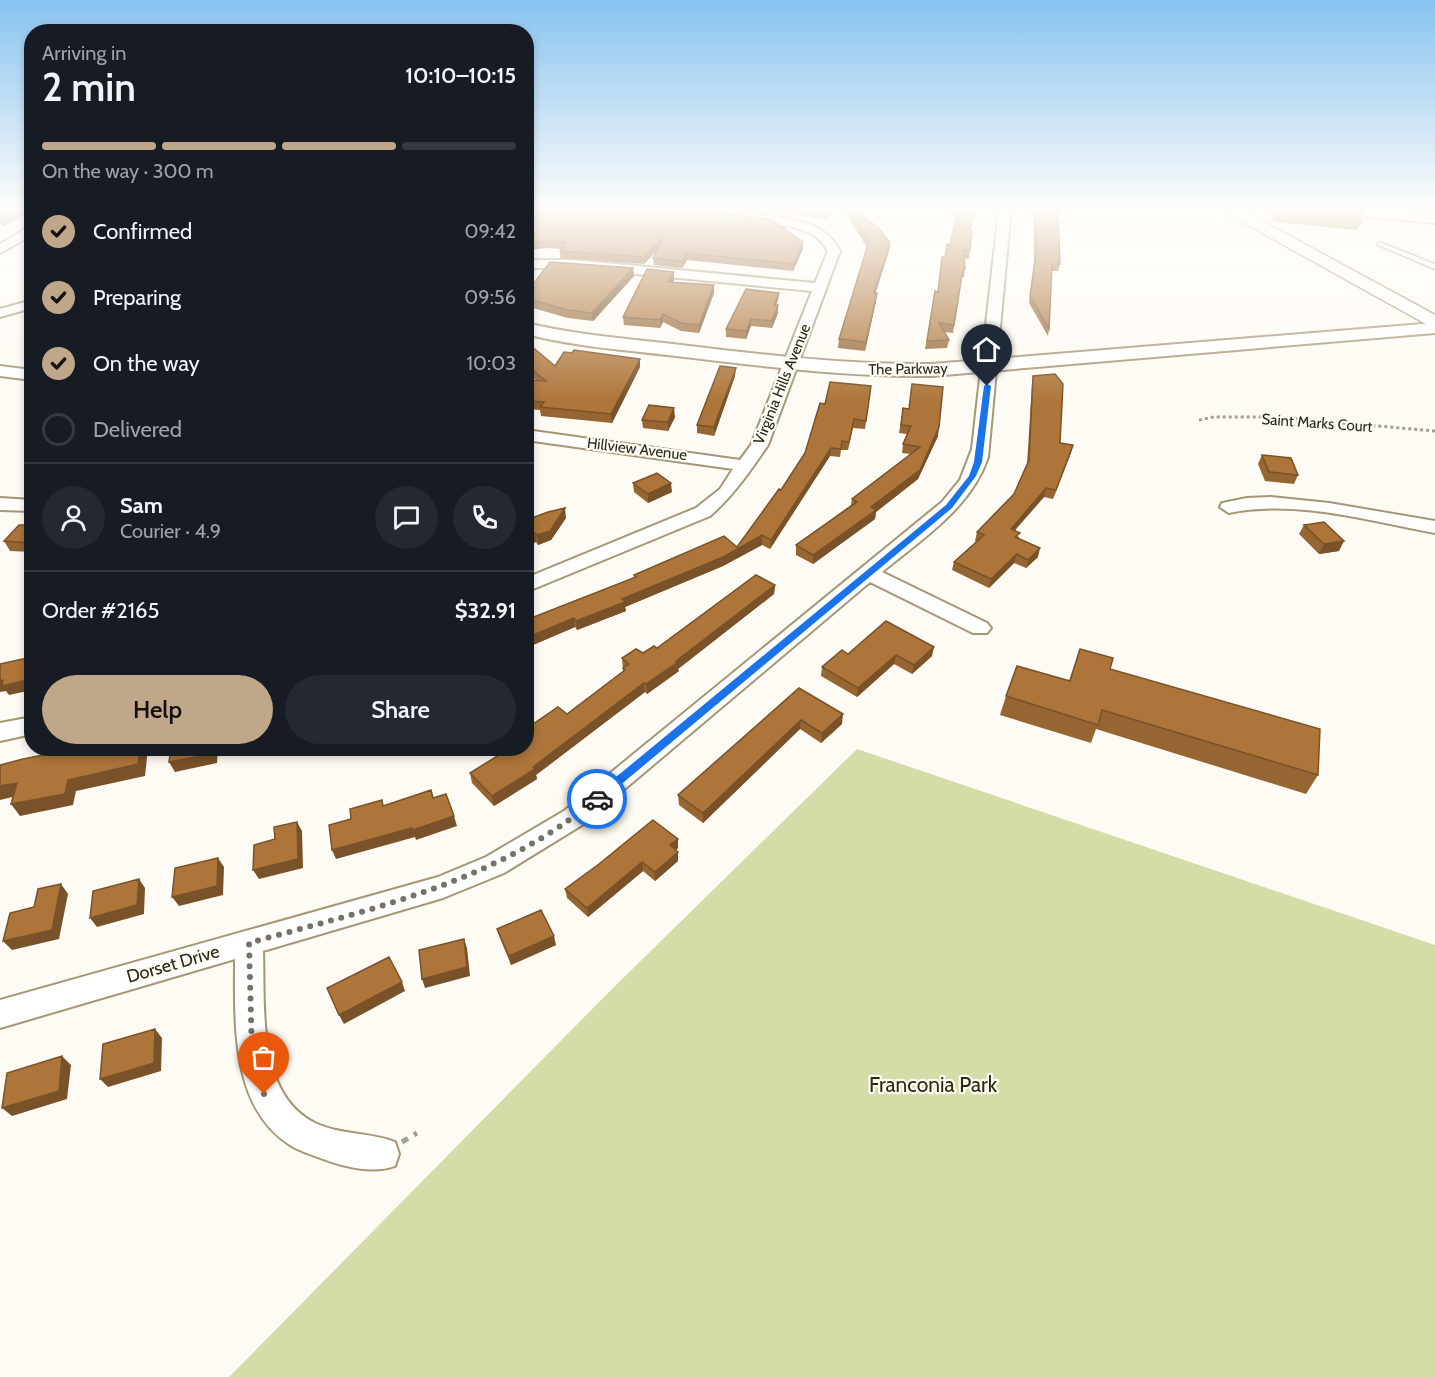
<!DOCTYPE html>
<meta charset="utf-8">
<style>
:root{--surface:#171b24;--page:#242831;--text:#f1f3f6;--muted:#9ea1a6;--line:#363941;--accent:#c1a78a}
body{margin:0;font-family:Cabin,sans-serif;background:var(--page);color:var(--text);height:100vh;display:flex;flex-direction:column;font-size:22px;white-space:nowrap}
*{box-sizing:border-box;margin:0}
p{font-size:20px;color:var(--muted)}
.icon{flex:none;width:33px;height:33px;fill:none;stroke:currentColor;stroke-width:2;stroke-linecap:round;stroke-linejoin:round}
.map{position:relative;flex:1;overflow:hidden}
.drawer{position:absolute;left:24px;top:24px;width:510px;height:732px;display:flex;flex-direction:column;background:var(--surface);border-radius:24px;box-shadow:0 3px 9px #0003}
.drawer>*{flex:none}
.pin{position:absolute;display:grid;place-items:center;width:51px;height:51px;color:#fff;margin:-62px -26px;border-radius:50% 50% 50% 0;rotate:-45deg;box-shadow:0 0 6px #0007}
.pin .icon{rotate:45deg}
.courier{position:absolute;display:grid;place-items:center;width:60px;height:60px;margin:-30px;border:4px solid #1a73e8;border-radius:50%;background:#fff;color:#222;box-shadow:0 2px 8px #0007}
.head em{font-style:normal;font-weight:600}
.head div{display:flex;flex-direction:column-reverse}
.head{display:flex;align-items:center;justify-content:space-between;height:102px;padding:0 18px}
h1{font-size:39px;font-weight:600;line-height:45px}
.bar{display:grid;grid-template-columns:repeat(4,1fr);gap:9px 6px;align-content:center;height:72px;padding:0 18px}
.bar i{height:8px;border-radius:4px;background:var(--line)}
.bar .current{background:var(--accent)}
.bar p{grid-column:span 4}
.line{display:flex;align-items:center;gap:15px;padding:0 18px;border-top:2px solid var(--line)}
.line div{flex:1}
.round{display:grid;place-items:center;flex:none;width:63px;height:63px;border-radius:32px;background:var(--page)}
ol{padding:0 18px;list-style:none}
li{display:flex;align-items:center;gap:18px;height:66px}
li p{margin-inline-start:auto}
li .icon{padding:6px;border-radius:50%;background:var(--accent);color:#111;stroke-width:4}
li:last-child{color:var(--muted)}
li i{width:33px;height:33px;border:3px solid var(--line);border-radius:50%}
.primary-button{display:flex;gap:12px;margin-top:auto;padding:12px 18px}
.primary-button a{flex:1;height:69px;border-radius:36px;background:var(--accent);color:#111;font-size:24px;font-weight:600;line-height:69px;text-align:center}
.primary-button a+a{background:var(--page);color:var(--text)}
.map>svg:first-child{display:block}
.green{fill:#d4dca7}
.lines{fill:none;stroke-linecap:round;stroke-linejoin:round}
.service-casing{stroke:#a59675;stroke-width:3}
.minor-casing{stroke:#a59675;stroke-width:4}
.tertiary-casing{stroke:#a59675;stroke-width:4}
.secondary-casing{stroke:#a59675;stroke-width:3}
.path-far1{stroke:#a39e95;stroke-width:3;stroke-dasharray:3 3;stroke-linecap:butt}
.path{stroke:#a39e95;stroke-width:5;stroke-dasharray:7 7;stroke-linecap:butt}
.service{fill:#fff;fill-rule:evenodd}
.minor{fill:#fff;fill-rule:evenodd}
.tertiary{fill:#fff;fill-rule:evenodd}
.secondary{fill:#fff;fill-rule:evenodd}
.wall{fill:#956532}
.shaded-wall{fill:#795229}
.building{fill:#ad753a;stroke:#795229;stroke-width:1.5}
.route{fill:#1a73e8}
.done{stroke:#777267;stroke-width:6;stroke-dasharray:0 10.8}
.labels{text-anchor:middle;dominant-baseline:central;stroke-width:4.5;stroke-linejoin:round;paint-order:stroke}
.far-street-label{font-size:15px;fill:#2e281b;stroke:#fefbf4}
.street-label{font-size:18px;fill:#2e281b;stroke:#fefbf4}
.near-park-label{font-size:21px;fill:#2a2d0a;stroke:#fefbf4}
</style>
<div class="map">
<svg width="1435" height="1377" viewBox="0 0 1435 1377">
<rect width="100%" height="100%" fill="#fefbf4"/>
<path class="green" d="M857,749L1435,945V1377H229L610,991Z"/>
<g class="lines">
<g class="service-casing">
<path id="service" d="M1378,243H1382L1435,264V269L1378,245Z"/>
</g>
<g class="minor-casing">
<path id="minor" d="M999,209H1011L988,457C971,508 922,539 882,572L987,623L991,628L987,633H973L870,582L582,825L504,873L443,898L263,951C265,1005 256,1094 315,1123C340,1135 369,1132 395,1142L399,1154L395,1166C374,1174 344,1167 323,1159C313,1155 299,1151 290,1145C230,1107 235,1021 235,959L0,1028V1000L438,877L486,857L564,811L942,502L960,480L972,449Z
M1323,209H1370L1435,215V223L1329,213Z
M743,214C778,218 822,216 840,251L768,445C750,471 735,494 710,516L526,592V578L696,508L720,489L733,469L526,440V430L740,460L751,445L812,291L574,268H526V260H574L815,283L828,251C812,219 768,227 739,221V215Z
M32,225V235L0,253V244Z
M32,300V308L0,317V309Z
M0,366L32,370V380L0,376Z
M1271,497L1329,503L1435,521V533C1369,521 1296,499 1229,513L1220,507L1222,503L1247,498Z
M0,498L32,500V511L0,510Z
M32,717V734L0,741V723Z"/>
</g>
<g class="tertiary-casing">
<path id="tertiary" d="M526,323C577,335 629,339 681,345C764,355 847,365 932,364L1435,323V333L932,376C846,377 761,366 676,356C626,350 576,347 526,334Z"/>
</g>
<g class="secondary-casing">
<path id="secondary" d="M1219,209H1240L1435,315V329Z"/>
</g>
<path class="path-far1" d="M1199,420L1214,417H1274L1435,431"/>
<path class="path" d="M402,1142L417,1133"/>
<use href="#service" class="service"/>
<use href="#minor" class="minor"/>
<use href="#tertiary" class="tertiary"/>
<use href="#secondary" class="secondary"/>
</g>
<path class="wall" d="M0,209H32V210L4,226L0,225Z
M693,209H749V211Z
M764,209H832L829,220Z
M844,209H852L890,243L889,251L875,293L876,301L865,351L838,348L839,339L867,247L844,211Z
M953,209H975L970,230L972,231L969,259L964,258L965,269L964,277H962L953,333L944,332L949,340L947,348L925,349L935,291L938,292L945,257L950,245L956,217L952,216Z
M1034,209H1055L1060,264L1058,271H1052L1049,329L1048,336L1029,303L1034,261Z
M1268,209H1345L1361,223L1357,230L1274,222Z
M577,216L803,242V249L793,271L687,260L682,268L654,265L653,258L659,248L644,264L560,258V251L561,249L545,248L526,250Z
M633,268L634,276L593,321L568,318L526,306V292L532,289L531,287Z
M674,272V280L673,282L714,285V293L699,333L681,331L663,322L660,328L624,325L623,317Z
M779,293L778,300L776,305H778V313L772,328L751,326L746,339L726,337V329Z
M526,346L555,366L640,359V367L612,423L541,416L540,410L526,409V380L537,381L526,372Z
M735,376L714,436L697,433V425Z
M1033,376L1060,443L1073,445L1053,499L1044,497L1015,530L1019,538L1038,557L1026,568L1014,563L989,588L952,570L954,562L976,542L975,541L977,532L1014,494L1027,464L1032,384Z
M871,386L865,429L853,428L848,450H841L840,457L830,456L770,549L762,545L723,566L625,607L626,611L577,630L575,627L526,648L634,578V575L737,547L781,490L805,453L825,404Z
M903,408L938,436L918,479L876,512L875,519L813,564L796,555V545L851,505L852,499L911,454L902,453L903,444L907,434L899,433Z
M675,417L668,431L643,428L642,420Z
M1262,455L1298,475L1294,484L1265,481L1258,464Z
M633,483L672,492L648,503L634,492Z
M548,512L566,518L551,540L538,545L536,542L526,546Z
M32,525V552L10,551L4,541Z
M1304,525L1339,551L1319,554L1299,534Z
M775,585L774,594L678,669L679,671L647,694L645,692L536,775L537,779L494,806L472,783L470,773L567,714L623,671L622,658L643,653L657,648Z
M886,621L932,656L912,674L894,664L857,697L821,676L822,667L848,654Z
M1080,649L1110,669L1318,775L1306,794L1096,729L1091,743L1000,715L1006,696L1069,681Z
M799,688L842,724L821,743L800,729L703,823L679,805L678,795Z
M678,848L676,850L678,861L655,881L643,871L588,917L567,898L565,889Z
M497,929L556,945L511,965L500,938Z"/>
<path class="shaded-wall" d="M21,209L32,210L4,226L2,220Z
M661,238L662,245L644,264V257Z
M544,241L545,248L526,250V243Z
M803,242V249L793,271V264Z
M890,243L889,251L873,301L874,293Z
M686,253L687,260L682,268V261Z
M633,268L634,276L593,321L592,313Z
M674,272V280L668,290V282Z
M714,285V293L699,333V325Z
M779,293L778,300L773,312L774,305Z
M877,293L876,301L865,351L866,342Z
M778,305V313L772,328V321Z
M663,314V322L660,328V320Z
M751,319V326L746,339V331Z
M640,359V367L612,423L611,414Z
M736,368L735,376L714,436V427Z
M674,408L675,417L668,431V422Z
M939,427L938,436L918,479L876,512L875,519L813,564V555L871,507Z
M1073,445L1071,453L1053,499L1056,490Z
M831,448L830,456L770,549L771,540Z
M671,483L672,492L648,503V494Z
M1046,488L1044,497L1009,537L1011,529Z
M565,508L566,518L551,540L538,545L537,535Z
M535,533L536,542L526,546V536Z
M762,535V545L723,566L625,607L626,611L577,630L576,621L622,599Z
M1344,541L1339,551L1319,554L1324,544Z
M1040,548L1038,557L1026,568L1028,560Z
M1017,554L1014,563L989,588L991,579Z
M775,585L774,594L678,669L679,671L647,694L646,684Z
M574,618L575,627L526,648V638Z
M934,647L932,656L912,674L914,665Z
M896,655L894,664L857,697L858,688Z
M32,676V690L9,695L6,691L0,692V681Z
M644,683L645,692L536,775L537,779L494,806L492,796Z
M843,714L842,724L821,743L822,733Z
M801,720L800,729L703,823V813Z
M140,748H148L145,776L76,791L73,805L20,816L11,804Z
M212,748H218L217,763L175,772L169,762Z
M17,783L25,794L0,800V786Z
M454,816L457,826L416,840L415,837L336,859L332,850Z
M297,822L302,831L303,868L259,879L253,870Z
M678,839V848L670,855V845Z
M678,852V861L655,881V872Z
M218,858L224,867L223,895L179,906L172,897Z
M642,862L643,871L588,917L587,908Z
M139,879L145,888L144,914L97,927L90,918Z
M61,884L68,894L59,939L12,950L3,941Z
M554,936L556,945L511,965L509,956Z
M464,939L467,948L470,976L425,988L422,979Z
M402,982L405,991L344,1024L339,1015Z
M155,1029L162,1038L161,1071L108,1087L100,1079Z
M62,1056L71,1065L67,1099L12,1116L2,1108Z"/>
<path class="building" d="M0,209H21L2,220H0Z
M526,209H576L577,217L581,209H658L709,212L771,219L803,242L793,264L686,253L682,261L653,258L663,239L661,238L644,257L560,251L566,242L544,241L526,243Z
M804,209H831L830,213Z
M848,209H852L878,227L890,243L874,293H877L866,342L839,339L869,241Z
M956,209H974L970,230L972,231L970,251L964,250L965,269H963L954,325L939,323L949,340L927,341L935,291L938,292L942,257H945L947,244L950,245L958,209Z
M1035,209H1055V211H1058L1060,264H1052L1049,329L1030,296L1036,255Z
M1274,209H1345L1362,211L1361,223L1277,215Z
M550,262L633,268L592,313L567,310L526,298V292L534,288L531,287Z
M647,269L674,272L668,282L714,285L699,325L681,323L663,314L660,320L623,317Z
M746,289L779,293L774,305H778L772,321L751,319L746,331L726,329Z
M530,345L555,366L564,352L572,353L574,350L640,359L611,414L540,407L544,402L526,401V380L546,381L526,365V346Z
M720,366L736,368L714,427L697,425Z
M1055,374L1063,384L1060,443L1073,445L1056,490L1046,488L1011,529L1020,533L1015,537L1040,548L1028,560L1017,554L991,579L954,562L984,535L977,532L1014,494L1029,460L1033,376Z
M830,382L871,386L866,421L854,419L849,442L842,441L841,449L831,448L771,540L762,535L723,557L622,599L625,602L576,621L574,618L526,638V620L636,577L634,575L724,536L737,547L779,489L781,490L805,453L820,403L825,404Z
M912,384L943,387L939,427L920,470L871,507L876,510L813,555L796,545L857,502L852,499L920,447L903,444L911,426L901,425L903,408L909,409Z
M649,405L674,408L668,422L642,420Z
M1262,455L1291,458L1298,475L1269,472Z
M657,473L671,483L648,494L633,483Z
M565,508L550,531L537,535L535,533L526,536V520L548,512Z
M1324,522L1344,541L1324,544L1304,525Z
M19,525H32V543L4,541Z
M756,575L775,585L676,661L678,662L646,684L644,683L533,767L535,769L492,796L470,773L510,748H526V729L558,707L567,714L625,670L623,668L629,664L622,658L636,649L643,653L654,646L657,648Z
M886,621L934,647L914,665L896,655L858,688L822,667L842,650L848,654Z
M1080,649L1113,658L1110,669L1320,729L1318,775L1102,710L1098,725L1006,696L1017,666L1070,681Z
M32,657V676L28,677L27,680L2,686L3,680L0,681V664Z
M799,688L843,714L822,733L801,720L703,813L678,795Z
M78,748H140L138,764L68,780L65,794L11,804L17,783L0,786V765L23,759Z
M171,748H212V754L169,762Z
M431,790L433,798L446,794L454,816L413,830L412,828L332,850L329,825L351,819L350,809L382,800L383,806Z
M653,820L678,839L670,845L678,852L655,872L642,862L587,908L565,889L599,864Z
M297,822L298,859L253,870L254,845L275,839L274,827Z
M218,858L217,886L172,897L175,868Z
M139,879L137,905L90,918L93,891Z
M61,884L52,930L3,941L10,913L34,907L38,889Z
M541,910L554,936L509,956L497,929Z
M464,939L467,967L422,979L419,950Z
M389,957L402,982L339,1015L327,988Z
M155,1029L154,1063L100,1079L103,1044Z
M62,1056L59,1091L2,1108L7,1073Z"/>
<linearGradient id="sky" x2="0" y2="1"><stop stop-color="#88c3f1"/><stop offset="0.52" stop-color="#fffdfa"/><stop offset="1" stop-color="#fffdfa" stop-opacity="0"/></linearGradient>
<rect width="1435" height="402" fill="url(#sky)"/>
<path class="route" d="M987,384L991,386L982,462L976,476L952,508L600,802H593V796L946,505L969,476L974,462L984,386Z"/>
<g class="lines">
<path class="done" d="M264,1094L252,1054L249,943C374,908 494,883 597,799"/>
</g>
<g class="labels">
<g class="far-street-label">
<text transform="translate(908 369) rotate(-1)">The Parkway</text>
<text transform="translate(782 384) rotate(-68)">Virginia Hills Avenue</text>
<text transform="translate(1317 423) rotate(4)">Saint Marks Court</text>
<text transform="translate(637 449) rotate(7)">Hillview Avenue</text>
</g>
<g class="street-label">
<text transform="translate(173 964) rotate(-16)">Dorset Drive</text>
</g>
<g class="near-park-label">
<text x="933" y="1084">Franconia Park</text>
</g>
</g>
</svg>
<div class="pin" style="left:264px;top:1094px;background:#ea580c"><svg class="icon" aria-label="bag" viewBox="0 0 24 24"><path d="M5 8h14l-1 12H6zM9 8a3 3 0 0 1 6 0"/></svg></div>
<div class="pin" style="left:987px;top:386px;background:#1f2937"><svg class="icon" aria-label="home" viewBox="0 0 24 24"><path d="M3 11l9-7 9 7M6 9v11h12V9"/></svg></div>
<div class="courier" style="left:597px;top:799px"><svg class="icon" aria-label="car" viewBox="0 0 24 24"><path d="M5 17H2v-5l4-1 3-4h7l3 4 3 1v5h-3M9 17h6M6 11h13"/><circle cx="7" cy="17" r="2"/><circle cx="17" cy="17" r="2"/></svg></div>
<section class="drawer">
<div class="head"><div><h1>2 min</h1><p>Arriving in</p></div><em>10:10–10:15</em></div>
<div class="bar"><i class="current"></i><i class="current"></i><i class="current"></i><i></i><p>On the way · 300 m</p></div>
<ol>
<li><svg class="icon" aria-label="check" viewBox="0 0 24 24"><path d="M5 12l5 5 9-10"/></svg>Confirmed<p>09:42</p></li>
<li><svg class="icon" aria-label="check" viewBox="0 0 24 24"><path d="M5 12l5 5 9-10"/></svg>Preparing<p>09:56</p></li>
<li><svg class="icon" aria-label="check" viewBox="0 0 24 24"><path d="M5 12l5 5 9-10"/></svg>On the way<p>10:03</p></li>
<li><i></i>Delivered</li>
</ol>
<div class="line" style="height:108px"><a class="round"><svg class="icon" aria-label="person" viewBox="0 0 24 24"><circle cx="12" cy="8" r="4"/><path d="M4 21q1-7 8-7t8 7"/></svg></a><div><b>Sam</b><p>Courier · 4.9</p></div><a class="round"><svg class="icon" aria-label="chat" viewBox="0 0 24 24"><path d="M4 5h16v11H9l-5 4z"/></svg></a><a class="round"><svg class="icon" aria-label="phone" viewBox="0 0 24 24"><path d="M5 4h4l2 5-3 2q2 4 5 5l2-3 5 2v4C11 20 4 13 5 4z"/></svg></a></div>
<div class="line" style="height:78px"><div>Order #2165</div><b>$32.91</b></div>
<div class="primary-button"><a>Help</a><a>Share</a></div>
</section>
</div>
